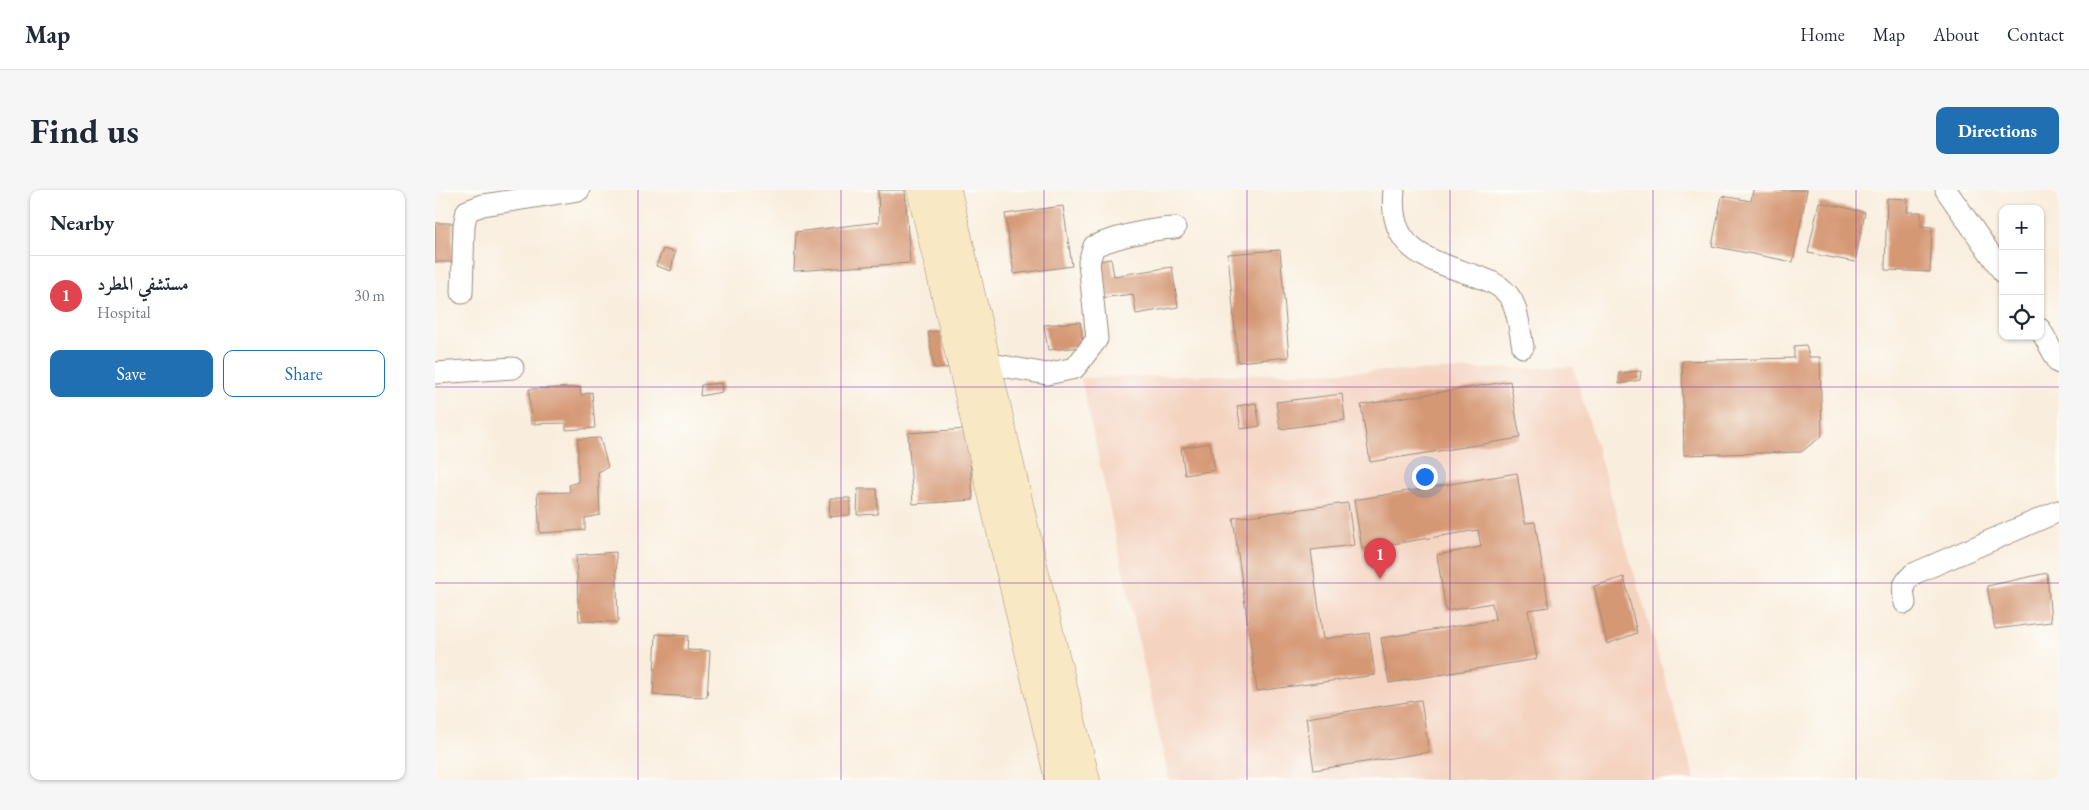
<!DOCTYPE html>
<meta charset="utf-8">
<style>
:root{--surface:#fff;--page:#f6f6f7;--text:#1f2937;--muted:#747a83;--line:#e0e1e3;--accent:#1f6fb2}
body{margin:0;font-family:"EB Garamond",Amiri,serif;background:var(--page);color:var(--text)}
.controls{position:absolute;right:15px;top:15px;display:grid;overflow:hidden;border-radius:10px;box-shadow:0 1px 4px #0004}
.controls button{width:45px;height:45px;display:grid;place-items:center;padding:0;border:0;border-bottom:1px solid var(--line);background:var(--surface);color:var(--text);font:25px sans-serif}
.you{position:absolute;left:989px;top:286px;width:18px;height:18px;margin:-12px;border:4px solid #fff;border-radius:50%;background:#1a73e8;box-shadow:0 0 0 8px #1a73e833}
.badge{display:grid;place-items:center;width:32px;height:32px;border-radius:50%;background:var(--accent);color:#fff;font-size:16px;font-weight:700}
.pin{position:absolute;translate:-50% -41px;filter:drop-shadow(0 1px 2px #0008)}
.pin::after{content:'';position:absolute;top:26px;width:18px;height:15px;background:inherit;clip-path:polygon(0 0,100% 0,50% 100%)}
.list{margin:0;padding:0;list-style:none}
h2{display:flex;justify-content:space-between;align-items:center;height:65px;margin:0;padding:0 20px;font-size:21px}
h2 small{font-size:16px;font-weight:400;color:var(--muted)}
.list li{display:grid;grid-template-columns:32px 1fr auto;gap:15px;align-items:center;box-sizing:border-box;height:80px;padding:0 20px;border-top:1px solid var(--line)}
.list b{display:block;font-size:19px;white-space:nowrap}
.list p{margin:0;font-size:16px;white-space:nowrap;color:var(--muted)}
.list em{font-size:16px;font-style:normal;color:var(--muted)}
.actions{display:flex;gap:10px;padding:15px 20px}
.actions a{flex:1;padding:11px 0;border:1px solid var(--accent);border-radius:10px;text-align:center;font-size:18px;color:var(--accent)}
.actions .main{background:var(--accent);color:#fff}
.icon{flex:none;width:28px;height:28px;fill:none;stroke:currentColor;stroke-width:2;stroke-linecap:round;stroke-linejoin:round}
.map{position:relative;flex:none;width:1624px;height:590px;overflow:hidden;border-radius:10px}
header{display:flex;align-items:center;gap:30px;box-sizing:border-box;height:70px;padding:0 25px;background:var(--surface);border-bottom:1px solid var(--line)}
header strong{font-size:24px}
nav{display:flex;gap:28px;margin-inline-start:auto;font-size:18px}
.intro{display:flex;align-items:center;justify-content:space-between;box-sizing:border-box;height:120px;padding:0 30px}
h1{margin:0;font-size:35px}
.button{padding:12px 22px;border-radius:10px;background:var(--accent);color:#fff;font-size:18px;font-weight:700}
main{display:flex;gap:30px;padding:0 30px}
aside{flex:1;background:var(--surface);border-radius:10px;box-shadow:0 1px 4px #0004}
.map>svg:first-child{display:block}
</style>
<header>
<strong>Map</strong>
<nav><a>Home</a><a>Map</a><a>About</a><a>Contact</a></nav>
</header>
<div class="intro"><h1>Find us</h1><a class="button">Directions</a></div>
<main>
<aside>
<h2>Nearby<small></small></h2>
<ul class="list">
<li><span class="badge" style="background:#e0444e">1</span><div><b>مستشفي المطرد</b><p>Hospital</p></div><em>30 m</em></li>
</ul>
<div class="actions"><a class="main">Save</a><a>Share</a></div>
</aside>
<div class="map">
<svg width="1624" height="590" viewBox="0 0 1624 590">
<rect width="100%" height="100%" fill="#fdfcf7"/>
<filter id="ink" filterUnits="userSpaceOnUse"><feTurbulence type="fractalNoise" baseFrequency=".02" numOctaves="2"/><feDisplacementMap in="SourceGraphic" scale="10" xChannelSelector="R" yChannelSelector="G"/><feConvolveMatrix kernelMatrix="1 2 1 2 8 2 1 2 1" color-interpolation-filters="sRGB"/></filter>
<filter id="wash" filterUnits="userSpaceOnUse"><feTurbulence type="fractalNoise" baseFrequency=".0096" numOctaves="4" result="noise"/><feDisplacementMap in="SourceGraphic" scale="20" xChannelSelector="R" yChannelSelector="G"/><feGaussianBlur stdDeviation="1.12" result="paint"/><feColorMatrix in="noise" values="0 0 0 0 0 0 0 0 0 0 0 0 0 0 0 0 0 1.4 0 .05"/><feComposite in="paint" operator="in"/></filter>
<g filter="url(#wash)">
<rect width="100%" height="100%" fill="#f9eede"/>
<path fill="#f4d3c0" d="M1138,177L1260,590H734L646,188Z"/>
<g id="blocks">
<path fill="#d59875" d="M443,0H470L475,73L359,81L361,42L444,32Z
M1318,0H1372L1358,72L1277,56L1287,6L1316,11Z
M1452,8L1473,9L1472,22H1486V36L1497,37L1495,82L1450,80Z
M1384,12L1430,22L1420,72L1373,63Z
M628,16L637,76L579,84L570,24Z
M0,33H18L17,72H0Z
M228,59L240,62L236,81L221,76Z
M845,60L854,167L803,172L793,64Z
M676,69L679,86L737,77L743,117L701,124L698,104L665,108L659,72Z
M645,132L649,157L613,160L609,135Z
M506,141L513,178H499L493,142Z
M1371,155L1374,167H1385L1387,246L1366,262L1249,265L1247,171L1359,168V156Z
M1206,181L1205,190L1184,194V183Z
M1075,191L1085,248L935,272L926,215Z
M286,193L287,202L265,206L266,195Z
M145,197L146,205L157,202L160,238L131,240V233L96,234L94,199Z
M907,204L910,230L845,239L841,212Z
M821,213L825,236L806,239L802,216Z
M533,239L538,310L478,314L473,243Z
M165,248L173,277L163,282L165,325L150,328V340L105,343L102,303L135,302L134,295L143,292V249Z
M775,253L780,280L750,285L746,258Z
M1082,283L1090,333L1100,332L1114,417L1093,420L1102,469L954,493L946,448L1060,430L1057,413L1011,421L1002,365L1046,357L1043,340L927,359L919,310Z
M423,299H442L443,324L422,325Z
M395,308H415V325L394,327Z
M913,313L919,355L876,360L888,449L934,443L940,485L822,501L798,328Z
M181,362L183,432L144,431L141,365Z
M1612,383L1616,432L1560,439L1552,396Z
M1189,387L1202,443L1172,454L1159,396Z
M221,444L253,446L252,460L275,461L272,507L218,505Z
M986,510L994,562L879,580L871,528Z"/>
</g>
</g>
<g filter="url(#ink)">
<use href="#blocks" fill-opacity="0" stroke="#9a8c7e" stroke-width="1"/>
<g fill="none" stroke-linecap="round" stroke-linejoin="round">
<g stroke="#9a8c7e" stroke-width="23">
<path id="street" d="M959,0C953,59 990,69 1038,85C1051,89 1068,95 1076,109C1083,120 1085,143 1088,157
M1511,0L1568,82
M27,103L29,35L32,21L48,15L144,0
M1605,139L1624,173
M551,173L612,184L640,178L662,149L654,72L659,56C686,46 711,39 740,38
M0,183L78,178
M1470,413C1467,397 1467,395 1478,384L1624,321"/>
</g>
<g stroke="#9a8c7e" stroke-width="29">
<path id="secondary" d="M486,0L624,590
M512,0L601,388L651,590"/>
</g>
<use href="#street" stroke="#fff" stroke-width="21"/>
<use href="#secondary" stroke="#f8e8c3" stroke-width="28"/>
</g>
</g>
<path fill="none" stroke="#7b2cbf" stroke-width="1" stroke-opacity="0.55" d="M203,0V590M406,0V590M609,0V590M812,0V590M1015,0V590M1218,0V590M1421,0V590M0,197H1624M0,393H1624"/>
</svg>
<div class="controls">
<button>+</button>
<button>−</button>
<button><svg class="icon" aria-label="locate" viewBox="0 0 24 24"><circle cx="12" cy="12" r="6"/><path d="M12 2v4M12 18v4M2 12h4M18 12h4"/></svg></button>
</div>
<div class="you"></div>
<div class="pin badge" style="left:945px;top:389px;background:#e0444e">1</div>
</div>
</main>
